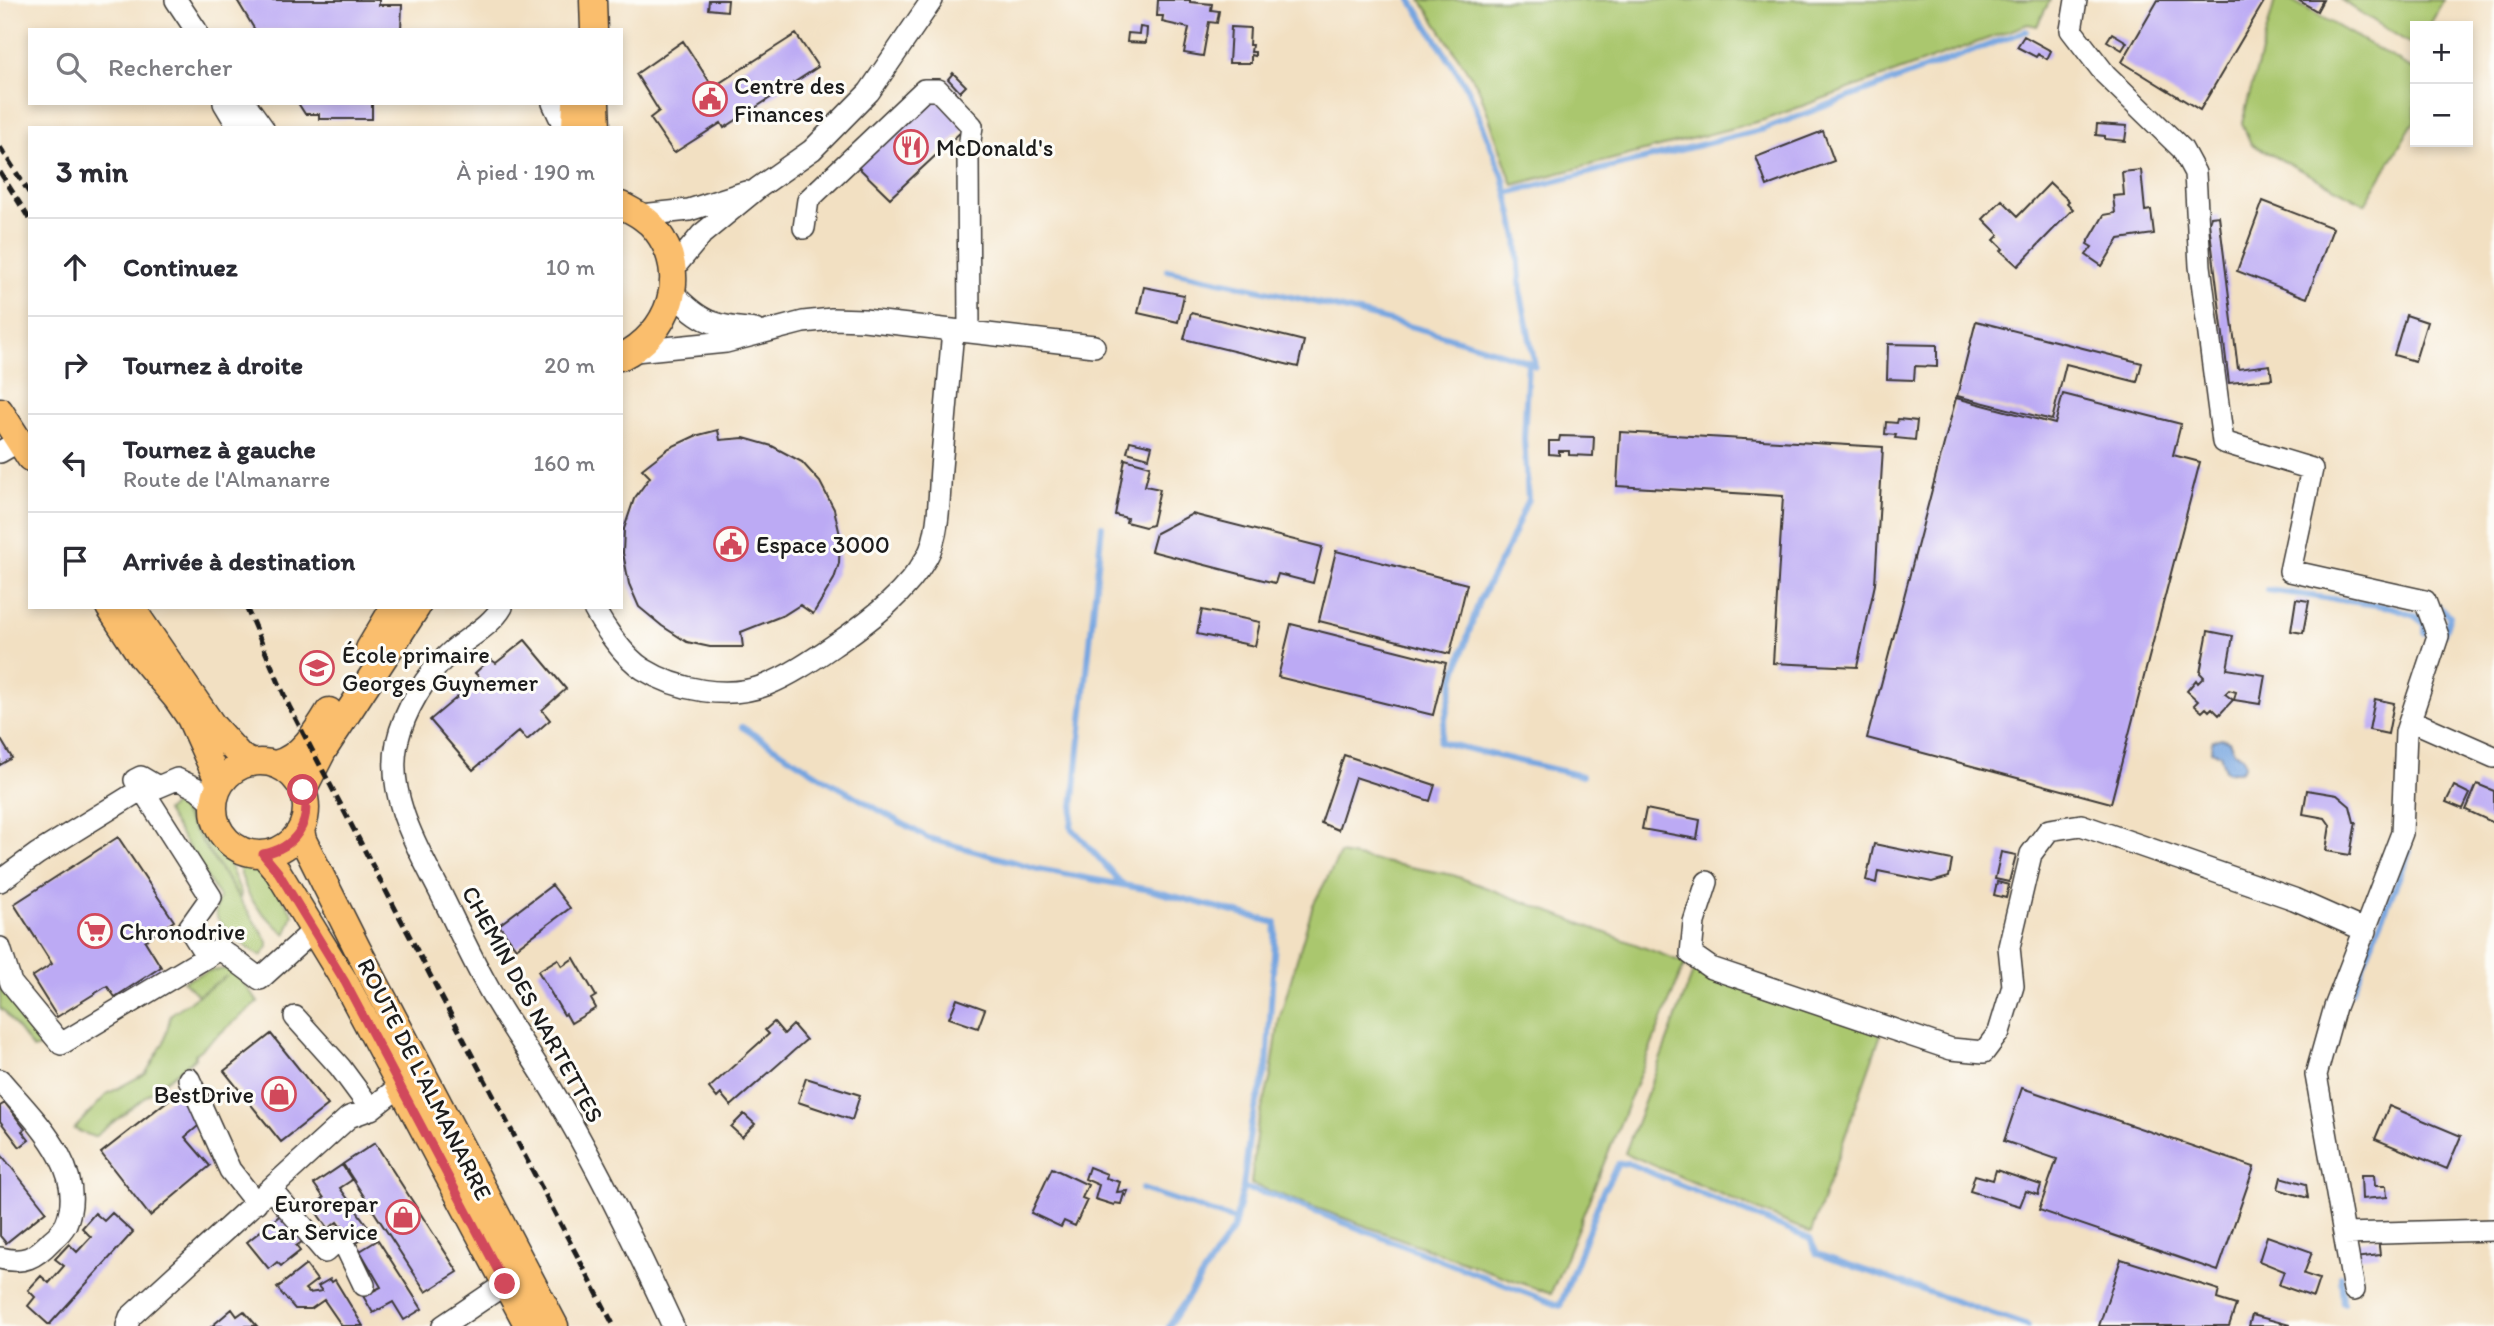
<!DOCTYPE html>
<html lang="fr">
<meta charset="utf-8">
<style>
:root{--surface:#fff;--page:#f2f2f3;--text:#2b2b33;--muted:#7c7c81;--line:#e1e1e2}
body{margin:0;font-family:Itim,sans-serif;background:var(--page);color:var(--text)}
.controls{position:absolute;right:21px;top:21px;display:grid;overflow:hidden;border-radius:0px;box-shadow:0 4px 10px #0003}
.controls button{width:63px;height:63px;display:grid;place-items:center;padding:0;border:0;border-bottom:2px solid var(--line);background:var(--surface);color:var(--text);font:35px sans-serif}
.stop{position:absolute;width:21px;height:21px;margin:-16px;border:5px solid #d1495b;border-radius:50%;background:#fff}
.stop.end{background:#d1495b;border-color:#fff;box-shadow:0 2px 7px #0008}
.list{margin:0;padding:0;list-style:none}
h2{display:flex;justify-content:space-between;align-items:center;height:91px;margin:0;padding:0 28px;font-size:30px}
h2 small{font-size:23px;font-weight:400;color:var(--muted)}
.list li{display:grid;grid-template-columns:46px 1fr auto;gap:21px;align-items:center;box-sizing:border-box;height:98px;padding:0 28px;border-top:2px solid var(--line)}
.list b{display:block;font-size:26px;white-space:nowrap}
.list p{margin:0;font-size:23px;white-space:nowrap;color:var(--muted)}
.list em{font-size:23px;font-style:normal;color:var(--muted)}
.icon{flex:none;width:38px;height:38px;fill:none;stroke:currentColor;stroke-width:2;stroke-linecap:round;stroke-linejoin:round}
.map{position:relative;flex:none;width:2494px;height:1326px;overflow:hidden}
.search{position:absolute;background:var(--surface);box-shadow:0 4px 10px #0003;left:28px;top:28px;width:595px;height:77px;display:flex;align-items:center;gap:18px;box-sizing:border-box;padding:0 24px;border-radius:0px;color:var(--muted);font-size:26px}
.panel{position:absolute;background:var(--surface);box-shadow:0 4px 10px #0003;left:28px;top:126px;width:595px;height:483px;border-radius:0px}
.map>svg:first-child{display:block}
</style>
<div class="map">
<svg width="2494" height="1326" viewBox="0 0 2494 1326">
<rect width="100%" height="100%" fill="#fdfcf7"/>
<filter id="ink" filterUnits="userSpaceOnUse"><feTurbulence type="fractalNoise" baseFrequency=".0143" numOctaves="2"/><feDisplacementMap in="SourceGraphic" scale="14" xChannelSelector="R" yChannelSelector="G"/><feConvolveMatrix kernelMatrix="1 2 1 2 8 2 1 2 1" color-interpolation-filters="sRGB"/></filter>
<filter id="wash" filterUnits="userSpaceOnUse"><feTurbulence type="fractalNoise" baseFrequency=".00686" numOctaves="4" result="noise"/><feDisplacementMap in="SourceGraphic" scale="28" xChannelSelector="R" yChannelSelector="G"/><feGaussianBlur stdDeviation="1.57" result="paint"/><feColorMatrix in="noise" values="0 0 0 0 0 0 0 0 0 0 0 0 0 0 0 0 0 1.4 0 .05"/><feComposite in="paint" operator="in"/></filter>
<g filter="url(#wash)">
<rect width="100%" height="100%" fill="#f2e0c2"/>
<path fill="#aac76e" stroke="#637245" stroke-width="2" d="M1421,0H2050L2037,26L2028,24L1764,120L1513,185L1479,89Z
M2275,0H2291L2415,70V120L2365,204L2251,144L2242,123Z
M2341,0H2444L2429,26H2415V47Z
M176,792L186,794L198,809L205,834L214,846L226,857L241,893L240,899L172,794Z
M176,803L268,942V947L261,956C251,952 217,924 216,914C215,909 218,902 219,897L166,811Z
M1340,854L1453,875L1685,963L1551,1294L1251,1184L1257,1127L1271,1076L1279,1020L1313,905Z
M236,855L259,864L293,914L286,934C252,905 246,899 236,855Z
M1695,967L1881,1034L1811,1233L1625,1153Z
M232,968L258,1002L195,1054V1058L94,1137L74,1129L107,1094L146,1073L164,1042L171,1014L227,976L198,995L183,981L209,971Z
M0,987L47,1044L33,1049L5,1012L0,1008Z"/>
<path fill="#76a5e0" stroke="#49607e" stroke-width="2" d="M2221,738L2229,741L2234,752L2243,756L2245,765L2240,772H2228L2225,770L2220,754L2211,751L2212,741Z"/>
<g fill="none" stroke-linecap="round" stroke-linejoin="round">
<path stroke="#76a5e0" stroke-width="6" d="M1411,0L1469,91L1503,176L1517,237L1521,294L1535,366L1528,362L1524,439L1528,499L1507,549L1479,601L1454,679L1440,742L1582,776
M1507,193L1764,129L2026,31
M1167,270C1288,295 1410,322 1528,362
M1102,526L1071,827L1122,884
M2267,590L2391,607L2412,614L2425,624V633
M2434,604L2450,616L2444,633
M742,727L828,781L928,838L1038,869L1150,890L1276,923L1267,1068L1251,1123L1243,1188L1272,1195L1560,1306L1603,1191L1618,1164L1628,1163L1810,1239L1817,1254L2028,1326
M2352,992L2410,851
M1142,1189L1235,1220
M2341,1275L2343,1303
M1169,1326L1234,1227L1243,1188"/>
</g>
<g id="blocks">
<path fill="#bcaaf4" d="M237,0H379V5H402L401,30H255Z
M709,0H728L727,11L708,9Z
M1158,0H1190V2L1212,4L1211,10L1219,11L1217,23L1209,22L1203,56L1184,53L1189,28L1162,22L1163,16H1157Z
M2158,0H2265L2200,110L2122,62Z
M2298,0H2323L2317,11Z
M1140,27L1147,28L1146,43L1127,42L1128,33L1139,34Z
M1231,27L1250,28L1249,45H1252L1251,52H1255V56L1251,55V63H1229Z
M2112,33L2127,42L2122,50L2107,41Z
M796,34L818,67L724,128L721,123L674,153L650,118L659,111L636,74L683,41L713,87Z
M2024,36L2051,51L2047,59L2038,54L2036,57L2017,47Z
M953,73L966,86L960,92L948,79Z
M934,95L964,129L890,198L857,166Z
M298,103H372V119H319V114H305Z
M2097,124L2127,126L2125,141L2105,139V136L2096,135Z
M1823,131L1834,161L1767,186L1756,157Z
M2141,170L2145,211L2151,210L2154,234L2119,239L2102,266L2086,255L2092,247L2087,244L2104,215L2115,213L2113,196L2124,195L2122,172Z
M2050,183L2069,201L2067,203L2073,209L2018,266L2001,251L2003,249L1994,240L1999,235L1983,219L2002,200L2018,216Z
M2263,201L2333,228L2307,298L2237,271Z
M2219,216L2238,369L2270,365L2272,379L2229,383L2209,223L2211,217Z
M1144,287L1184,295L1178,322L1138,313Z
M1191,313L1304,341L1298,367L1184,339Z
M2406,315L2427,322L2415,361L2394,355Z
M1976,321L2142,363L2137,382L2066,364L2052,420L1957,396Z
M1888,344L1937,345V367L1915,366L1914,380L1887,379Z
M2063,394L2181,424L2173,455L2200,462L2111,803L1867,738L1956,398L2055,424Z
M1898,419L1917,421L1915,440L1895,438L1896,435L1885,434L1886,422L1897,423Z
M718,430L720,440L744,438L772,446L802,462L820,482L834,509L840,535L839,563L834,579L813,614L800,605L784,615L741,632L743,647H710L687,642L662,626L639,607L629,584L623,553L624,529L634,499L650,477L642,469L669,448L695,436Z
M1620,432L1883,447L1875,584L1857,667L1773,663L1783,496L1617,486Z
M1560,436L1594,437L1593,456L1569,455V451H1559V455L1549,454V441H1559Z
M1130,441L1152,446L1149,458L1127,452Z
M1125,459L1150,466L1145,486L1160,489L1152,525L1145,527L1126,522L1127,518L1115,515Z
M1192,514L1322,547L1313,583L1278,574L1275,583L1151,551L1156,533Z
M1336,551L1467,584L1450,654L1319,621Z
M2296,599L2309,601L2303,633L2291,631Z
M1202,610L1260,622L1255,646L1197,634Z
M1291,624L1446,663L1433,715L1278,677Z
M2208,631L2233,636L2227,669L2265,675L2260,704L2234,700L2236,692L2229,690L2225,694L2233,700L2219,715L2212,708L2209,711L2206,708L2202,712L2194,705L2198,701L2187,691L2196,680L2198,683L2204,677L2200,673Z
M525,640L566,689L542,710L550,720L527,740L519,731L473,770L430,720L480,678L475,673L490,659L496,663Z
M2375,699L2394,703L2388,734L2369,730Z
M0,738L12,758L0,765Z
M1344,755L1435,785L1430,801L1355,777L1338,830L1321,823Z
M2477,784L2494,791V823L2466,810Z
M2454,786L2470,794L2463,809L2446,802Z
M2307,790L2337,795L2350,806L2354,822H2356L2350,855L2326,851L2330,825L2325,818L2303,814Z
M1646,809L1700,820L1697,839L1642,829Z
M118,837L174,921L145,941L161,967L115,997L107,986L57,1017L32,977L52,964L14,904Z
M1874,844L1952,860L1949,877L1932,882L1878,871L1876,883L1866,880Z
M2001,852L2016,855L2009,882L1995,879Z
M1997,882L2009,885L2006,898L1994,895Z
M552,885L570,908L516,948L499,925Z
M574,958L596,996L591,999L596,1008L571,1023L566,1014L564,1015L538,971L558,959L562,966Z
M957,999L985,1009L978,1028L949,1018Z
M774,1022L784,1034L793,1025L806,1040L731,1106L721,1094L717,1098L709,1088L769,1034L765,1030Z
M271,1034L328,1105L281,1142L224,1071Z
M806,1078L860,1095L852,1120L798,1102Z
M2022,1088L2254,1167L2218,1271L2039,1210L2057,1159L2004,1141Z
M180,1091L204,1121L185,1137L210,1166L150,1216L101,1153Z
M5,1103L25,1129L22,1131L29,1140L20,1147L0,1121V1106Z
M2389,1106L2461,1136L2447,1169L2375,1139Z
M744,1114L755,1124L742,1137L731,1127Z
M375,1143L458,1272L426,1292L343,1164Z
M0,1153L46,1211L6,1243L0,1236Z
M342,1165L352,1180L340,1188L372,1232L354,1245L337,1222L328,1229L312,1206L324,1198L314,1184Z
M1089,1167L1107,1174L1106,1178L1120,1182L1117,1192L1128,1191L1126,1196L1124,1194L1121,1204L1115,1203L1114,1205L1095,1199L1099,1185L1085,1179Z
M1052,1168L1088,1185L1082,1198L1087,1200L1075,1226L1064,1221L1061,1227L1031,1213Z
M1996,1170L2041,1185L2038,1195L2026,1191L2020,1206L1970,1191L1975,1175L1993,1180Z
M2361,1175H2374L2375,1186H2386L2387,1197L2362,1199Z
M2281,1177L2306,1184L2308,1198L2278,1189Z
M95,1213L104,1221L112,1213L133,1232L49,1325L28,1306L35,1297L28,1290L41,1276L49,1283L64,1266L55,1259L69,1244L77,1252L91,1237L82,1228Z
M283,1213L305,1240L296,1246L300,1251L281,1266L277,1262L269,1269L247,1242Z
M2267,1236L2312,1252L2304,1274L2319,1279L2313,1297L2279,1285L2284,1271L2259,1261Z
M2378,1238L2380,1255L2354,1258L2352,1243Z
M378,1240L422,1309L404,1320L393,1302L373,1313L363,1296L381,1287L360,1251Z
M2121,1259L2219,1290L2217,1299L2236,1305L2229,1326H2099Z
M306,1265L317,1280L305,1289L309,1293L322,1291L318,1286L330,1279L332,1282L335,1280L363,1326H342L324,1300L311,1309H295L277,1288Z
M232,1309L237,1316L244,1311L257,1326H212Z
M2252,1315L2290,1325V1326H2249Z"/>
</g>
</g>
<g filter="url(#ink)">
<use href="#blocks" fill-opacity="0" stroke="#3c3935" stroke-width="2"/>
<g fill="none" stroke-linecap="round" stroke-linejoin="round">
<g stroke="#3c3935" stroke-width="24">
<path id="minor" d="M176,0L196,30
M2076,0L2071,30L2105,74L2182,149L2195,173L2200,266L2223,442L2312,469L2290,571L2425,601L2438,636L2406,732L2402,833L2335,1007L2316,1075L2354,1290
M224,103L239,128
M245,103L263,128
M553,103L562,122V128
M641,215L689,210L746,192
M804,228L808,200L924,90H938L972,126L968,156L969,332
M673,269L702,234L758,188L812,150L869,92L932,0
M673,293C702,324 714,325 755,330
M635,351L726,342L803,322L832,319L864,320L1094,346
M0,452L19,441
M502,607C491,626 467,638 451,652C426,674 404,711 397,743C386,795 417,847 440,892C455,922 469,953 485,982C506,1021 533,1057 555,1095C599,1169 637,1248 673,1326
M593,607C603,626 624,657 643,669C677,690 727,700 766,685C792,675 817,657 839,642C873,618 906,593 927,557C940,534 939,494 941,468C945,422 949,376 953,330
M2410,720L2494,757
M135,780L141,777L158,787L177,779L198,789L214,803
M0,881L37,854L142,789L211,897L189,928L207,957
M1707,882L1694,922L1691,954L1711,968L1951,1049L1984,1052L1999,1032L2013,986L2009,947L2031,854L2049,830L2081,825L2294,899L2366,931
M0,948L11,983L61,1044L220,949L260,979L313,931
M295,1017L340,1067L371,1109
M189,1079L230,1170L256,1203
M0,1080C32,1118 89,1169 66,1224C63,1230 57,1236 52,1240C35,1258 24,1264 0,1258
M271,1189L325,1252L341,1237L364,1285
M2344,1234L2494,1230
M127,1326L130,1317L349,1117L371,1109L400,1086
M443,1326L505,1284"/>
</g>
<g stroke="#3c3935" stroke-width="29">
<path id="major" d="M593,0L594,30
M596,103L597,128
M575,128L576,103
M621,205C634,212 647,218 656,230C691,275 669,334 621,357
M0,411L30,458
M109,607L141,656L177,699L190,718L220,785
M131,607L213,726L241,757L252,763
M369,649L394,607
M214 808a46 46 0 1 1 92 0a46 46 0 1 1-92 0Z
M275,764C300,759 317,731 329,711
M303,790L323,751L417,607
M301,830L303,840L357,948L555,1326
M263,854L278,872L345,982L528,1326"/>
</g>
<use href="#minor" stroke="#fff" stroke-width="21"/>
<use href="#major" stroke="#fabe6d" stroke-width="26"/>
<path stroke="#1c1c1c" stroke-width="5" stroke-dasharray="10 5" stroke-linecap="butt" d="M0,147L30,194
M0,172L30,220
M246,607L289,706L614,1326"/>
</g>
</g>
<g fill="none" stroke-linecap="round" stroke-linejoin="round" filter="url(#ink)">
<path stroke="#d1495b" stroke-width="9" d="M303,790C313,823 295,848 263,854L278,872L345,982L505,1284"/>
</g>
<defs>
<g id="civic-ring" transform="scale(1.75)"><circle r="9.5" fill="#fdfcf7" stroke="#d1495b" stroke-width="1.5"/><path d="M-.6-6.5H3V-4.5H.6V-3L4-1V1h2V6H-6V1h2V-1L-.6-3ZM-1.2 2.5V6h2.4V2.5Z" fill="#d1495b"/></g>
<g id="restaurant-ring" transform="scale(1.75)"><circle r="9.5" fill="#fdfcf7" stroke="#d1495b" stroke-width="1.5"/><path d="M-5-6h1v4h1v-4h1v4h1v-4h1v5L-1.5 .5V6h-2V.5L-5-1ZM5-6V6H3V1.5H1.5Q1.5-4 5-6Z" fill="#d1495b"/></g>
<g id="school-ring" transform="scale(1.75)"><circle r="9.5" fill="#fdfcf7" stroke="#d1495b" stroke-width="1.5"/><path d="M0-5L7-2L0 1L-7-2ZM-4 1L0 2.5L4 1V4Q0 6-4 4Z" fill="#d1495b"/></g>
<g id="supermarket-ring" transform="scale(1.75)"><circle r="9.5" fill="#fdfcf7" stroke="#d1495b" stroke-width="1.5"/><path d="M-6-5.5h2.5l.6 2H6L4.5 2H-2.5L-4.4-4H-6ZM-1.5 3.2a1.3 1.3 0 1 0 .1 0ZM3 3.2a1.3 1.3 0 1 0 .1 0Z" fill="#d1495b"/></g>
<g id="shop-ring" transform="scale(1.75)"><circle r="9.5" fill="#fdfcf7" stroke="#d1495b" stroke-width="1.5"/><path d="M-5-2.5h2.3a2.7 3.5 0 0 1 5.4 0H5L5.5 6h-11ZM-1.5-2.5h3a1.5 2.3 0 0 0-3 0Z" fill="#d1495b"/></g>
</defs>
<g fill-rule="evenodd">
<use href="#civic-ring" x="710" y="99"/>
<use href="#restaurant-ring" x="911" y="147"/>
<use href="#civic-ring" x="731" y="544"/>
<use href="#school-ring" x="317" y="668"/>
<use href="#supermarket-ring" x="95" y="931"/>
<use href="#shop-ring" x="279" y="1094"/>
<use href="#shop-ring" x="403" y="1217"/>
</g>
<g text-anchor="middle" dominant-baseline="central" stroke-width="6" stroke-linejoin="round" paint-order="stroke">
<g font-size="24" fill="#1c1c1c" stroke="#fdfcf7" text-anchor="start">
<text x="734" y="85">Centre des<tspan x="734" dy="28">Finances</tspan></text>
<text x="936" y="147">McDonald's</text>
<text x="756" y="544">Espace 3000</text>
<text x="342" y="654">École primaire<tspan x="342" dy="28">Georges Guynemer</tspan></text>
<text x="119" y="931">Chronodrive</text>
<text x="254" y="1094" text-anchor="end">BestDrive</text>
<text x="378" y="1203" text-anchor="end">Eurorepar<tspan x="378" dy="28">Car Service</tspan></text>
</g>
<g font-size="24" fill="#1c1c1c" stroke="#fdfcf7">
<text transform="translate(533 1004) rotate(61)">CHEMIN DES NARTETTES</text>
<text transform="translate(425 1079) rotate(63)">ROUTE DE L'ALMANARRE</text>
</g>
</g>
</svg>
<div class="controls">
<button>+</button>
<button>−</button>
</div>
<div class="stop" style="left:303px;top:790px"></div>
<div class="stop end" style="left:505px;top:1284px"></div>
<div class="search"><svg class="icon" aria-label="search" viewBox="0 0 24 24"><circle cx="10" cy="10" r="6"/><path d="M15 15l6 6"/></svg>Rechercher</div>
<section class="panel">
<h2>3 min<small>À pied · 190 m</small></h2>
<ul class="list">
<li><svg class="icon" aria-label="ahead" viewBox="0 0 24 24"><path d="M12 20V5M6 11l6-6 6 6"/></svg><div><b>Continuez</b></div><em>10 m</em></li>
<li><svg class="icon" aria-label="right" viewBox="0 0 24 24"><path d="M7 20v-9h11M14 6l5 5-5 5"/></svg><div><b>Tournez à droite</b></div><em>20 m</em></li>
<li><svg class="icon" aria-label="left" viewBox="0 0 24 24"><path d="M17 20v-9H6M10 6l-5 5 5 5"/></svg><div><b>Tournez à gauche</b><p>Route de l'Almanarre</p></div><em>160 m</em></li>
<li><svg class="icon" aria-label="arrive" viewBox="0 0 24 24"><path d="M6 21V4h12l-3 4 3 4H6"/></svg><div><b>Arrivée à destination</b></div></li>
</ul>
</section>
</div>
